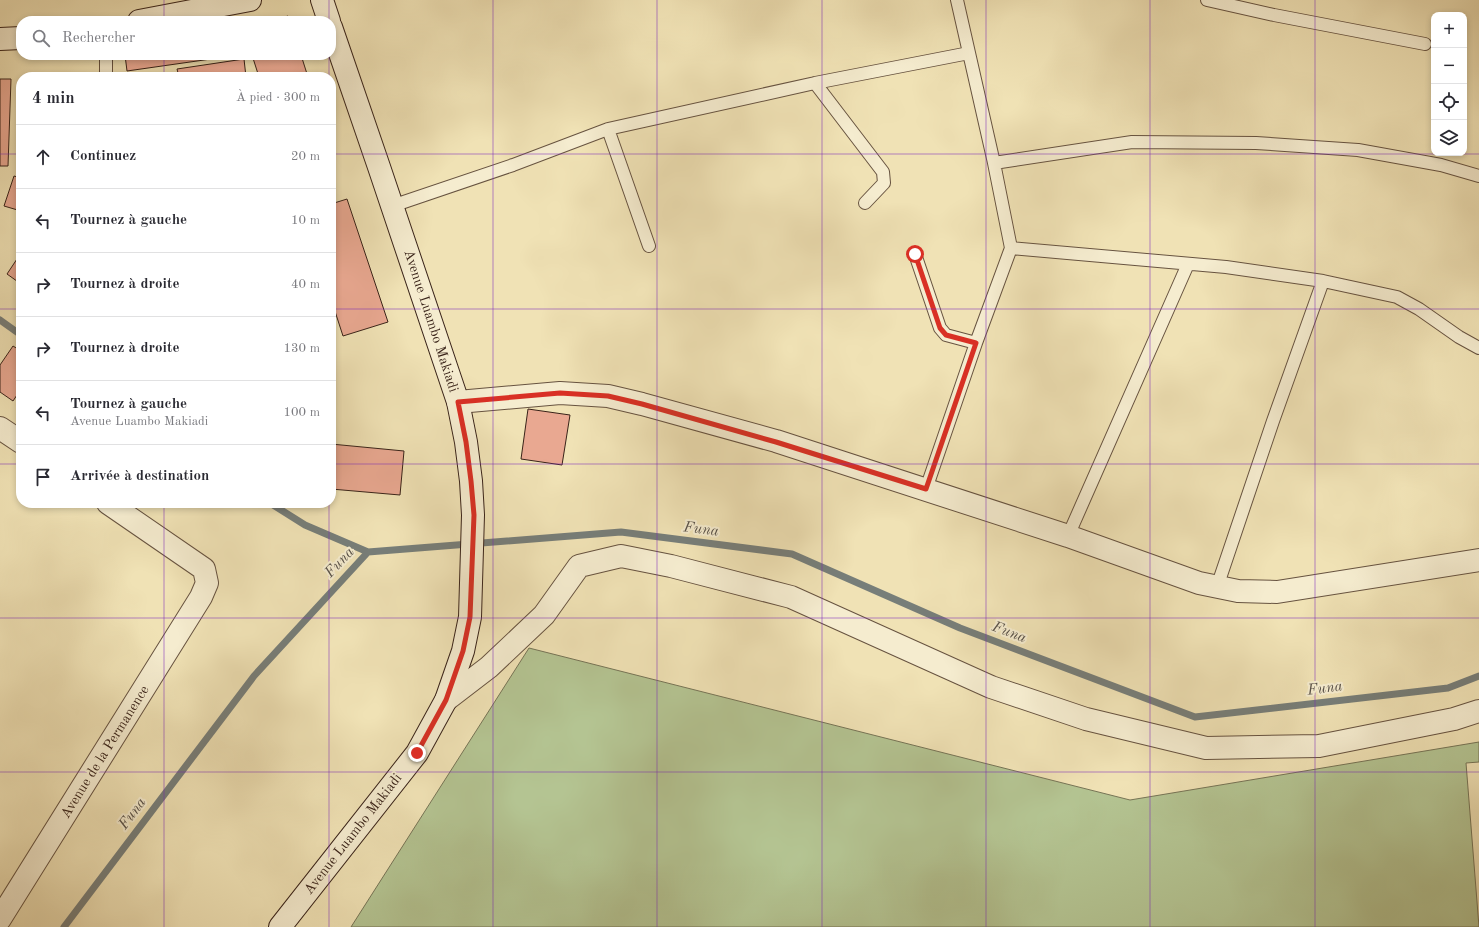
<!DOCTYPE html>
<html lang="fr">
<meta charset="utf-8">
<style>
:root{--surface:#fff;--page:#f2f2f3;--text:#2b2b33;--muted:#7c7c81;--line:#e1e1e2}
body{margin:0;font-family:"Old Standard TT",serif;background:var(--page);color:var(--text)}
.controls{position:absolute;right:12px;top:12px;display:grid;overflow:hidden;border-radius:8px;box-shadow:0 2px 6px #0003}
.controls button{width:36px;height:36px;display:grid;place-items:center;padding:0;border:0;border-bottom:1px solid var(--line);background:var(--surface);color:var(--text);font:20px sans-serif}
.stop{position:absolute;width:12px;height:12px;margin:-9px;border:3px solid #d93025;border-radius:50%;background:#fff}
.stop.end{background:#d93025;border-color:#fff;box-shadow:0 1px 4px #0008}
.list{margin:0;padding:0;list-style:none}
h2{display:flex;justify-content:space-between;align-items:center;height:52px;margin:0;padding:0 16px;font-size:17px}
h2 small{font-size:13px;font-weight:400;color:var(--muted)}
.list li{display:grid;grid-template-columns:26px 1fr auto;gap:12px;align-items:center;box-sizing:border-box;height:64px;padding:0 16px;border-top:1px solid var(--line)}
.list b{display:block;font-size:15px;white-space:nowrap}
.list p{margin:0;font-size:13px;white-space:nowrap;color:var(--muted)}
.list em{font-size:13px;font-style:normal;color:var(--muted)}
.icon{flex:none;width:22px;height:22px;fill:none;stroke:currentColor;stroke-width:2;stroke-linecap:round;stroke-linejoin:round}
.map{position:relative;flex:none;width:1479px;height:927px;overflow:hidden}
.search{position:absolute;background:var(--surface);box-shadow:0 2px 6px #0003;left:16px;top:16px;width:320px;height:44px;display:flex;align-items:center;gap:10px;box-sizing:border-box;padding:0 14px;border-radius:16px;color:var(--muted);font-size:15px}
.panel{position:absolute;background:var(--surface);box-shadow:0 2px 6px #0003;left:16px;top:72px;width:320px;height:436px;border-radius:16px}
.map>svg:first-child{display:block}
</style>
<div class="map">
<svg width="1479" height="927" viewBox="0 0 1479 927">
<rect width="100%" height="100%" fill="#f0e2b5"/>
<filter id="stains"><feTurbulence type="fractalNoise" baseFrequency=".005" numOctaves="4"/><feColorMatrix values="0 0 0 0 .2 0 0 0 0 .09 0 0 0 0 .02 0 0 0 .5 -.17"/></filter>
<radialGradient id="worn" r=".72"><stop offset=".6" stop-color="#630" stop-opacity="0"/><stop offset="1" stop-color="#630" stop-opacity=".3"/></radialGradient>
<path fill="#b4c492" stroke="#767456" d="M529,648L1130,800L1479,742V762L1466,763L1479,927H351Z"/>
<g fill="none" stroke-linecap="round" stroke-linejoin="round">
<path stroke="#777e79" stroke-width="7" d="M0,320L21,335
M270,503L305,525L368,552
M64,927L254,676L368,552L621,532L792,554L960,628L1195,717L1448,688L1479,676"/>
</g>
<path fill="#e9a891" stroke="#392319" d="M288,16L289,21H271Z
M125,55H211V59L127,71Z
M252,55H301L308,77H259Z
M244,59L246,77H179L177,69Z
M0,79H11L8,166H0Z
M21,104V136H18Z
M14,176L21,178V211L4,206Z
M347,199L388,322L343,336L331,299V204Z
M21,253V284L7,274Z
M13,346L21,351V389L13,401L0,392V365Z
M528,409L570,415L562,465L521,459Z
M331,444L404,451L400,495L331,489Z"/>
<g fill="none" stroke-linecap="round" stroke-linejoin="round">
<g stroke="#675340" stroke-width="14">
<path id="service" d="M1207,0L1274,15L1425,44
M106,55V77
M815,83L883,172L884,183L865,203
M608,129L649,246
M994,163L1132,142L1256,143L1358,150L1441,165L1479,176
M392,206L513,165L608,129L815,83L969,53
M1011,248L1226,267L1323,281L1397,297L1419,309L1459,337L1479,348
M915,254L940,328L946,335L976,343
M926,489L976,343L1011,248L994,163L957,0
M1068,536L1188,264
M1217,587L1273,421L1323,281"/>
</g>
<g stroke="#675340" stroke-width="24">
<path id="minor" d="M458,402L560,393L608,396L642,404L776,441L1068,536L1199,583L1238,591L1277,592L1479,560
M0,428L21,442
M446,700L489,667L544,615L579,566L621,556L671,566L791,597L991,687L1086,719L1206,748L1319,746L1454,719L1479,711
M0,919L201,597L207,583L204,569L108,503"/>
</g>
<g stroke="#392319" stroke-width="24">
<path id="secondary" d="M322,0L329,21
M139,21L250,0
M0,39L21,38
M280,927L417,753L446,700L463,651L470,617L473,515L471,481L466,442L458,402L379,167L331,27"/>
</g>
<use href="#service" stroke="#f5eccf" stroke-width="12"/>
<use href="#minor" stroke="#f5eccf" stroke-width="22"/>
<use href="#secondary" stroke="#f5eccf" stroke-width="22"/>
</g>
<g fill="none" stroke-linecap="round" stroke-linejoin="round">
<path stroke="#d93025" stroke-width="5" d="M417,753L446,700L463,651L470,617L474,515L471,481L466,442L458,402L560,393L608,396L642,404L776,442L926,489L976,343L946,335L940,328L915,254"/>
</g>
<path fill="none" stroke="#7b2cbf" stroke-width="1" stroke-opacity="0.55" d="M164,0V21M329,0V21M493,0V927M657,0V927M822,0V927M986,0V927M1150,0V927M1315,0V927M164,55V77M329,55V77M0,154H21M331,154H1479M0,309H21M331,309H1479M0,464H21M331,464H1479M164,503V927M329,503V927M0,618H1479M0,772H1479"/>
<g text-anchor="middle" dominant-baseline="central" stroke-width="4" stroke-linejoin="round" paint-order="stroke">
<g font-size="14" fill="#392319" stroke="#f5eccf">
<text transform="translate(431 321) rotate(72)">Avenue Luambo Makiadi</text>
<text transform="translate(105 752) rotate(-58)">Avenue de la Permanence</text>
<text transform="translate(353 834) rotate(-52)">Avenue Luambo Makiadi</text>
</g>
<g font-size="15" font-style="italic" fill="#585149" stroke="#f5eccf">
<text transform="translate(701 530) rotate(7)">Funa</text>
<text transform="translate(340 563) rotate(-47)">Funa</text>
<text transform="translate(1009 633) rotate(21)">Funa</text>
<text transform="translate(1325 689) rotate(-7)">Funa</text>
<text transform="translate(133 814) rotate(-53)">Funa</text>
</g>
</g>
<rect width="100%" height="100%" filter="url(#stains)"/>
<rect width="100%" height="100%" fill="url(#worn)"/>
</svg>
<div class="controls">
<button>+</button>
<button>−</button>
<button><svg class="icon" aria-label="locate" viewBox="0 0 24 24"><circle cx="12" cy="12" r="6"/><path d="M12 2v4M12 18v4M2 12h4M18 12h4"/></svg></button>
<button><svg class="icon" aria-label="layers" viewBox="0 0 24 24"><path d="M12 4l9 5-9 5-9-5zM3 14l9 5 9-5"/></svg></button>
</div>
<div class="stop" style="left:915px;top:254px"></div>
<div class="stop end" style="left:417px;top:753px"></div>
<div class="search"><svg class="icon" aria-label="search" viewBox="0 0 24 24"><circle cx="10" cy="10" r="6"/><path d="M15 15l6 6"/></svg>Rechercher</div>
<section class="panel">
<h2>4 min<small>À pied · 300 m</small></h2>
<ul class="list">
<li><svg class="icon" aria-label="ahead" viewBox="0 0 24 24"><path d="M12 20V5M6 11l6-6 6 6"/></svg><div><b>Continuez</b></div><em>20 m</em></li>
<li><svg class="icon" aria-label="left" viewBox="0 0 24 24"><path d="M17 20v-9H6M10 6l-5 5 5 5"/></svg><div><b>Tournez à gauche</b></div><em>10 m</em></li>
<li><svg class="icon" aria-label="right" viewBox="0 0 24 24"><path d="M7 20v-9h11M14 6l5 5-5 5"/></svg><div><b>Tournez à droite</b></div><em>40 m</em></li>
<li><svg class="icon" aria-label="right" viewBox="0 0 24 24"><path d="M7 20v-9h11M14 6l5 5-5 5"/></svg><div><b>Tournez à droite</b></div><em>130 m</em></li>
<li><svg class="icon" aria-label="left" viewBox="0 0 24 24"><path d="M17 20v-9H6M10 6l-5 5 5 5"/></svg><div><b>Tournez à gauche</b><p>Avenue Luambo Makiadi</p></div><em>100 m</em></li>
<li><svg class="icon" aria-label="arrive" viewBox="0 0 24 24"><path d="M6 21V4h12l-3 4 3 4H6"/></svg><div><b>Arrivée à destination</b></div></li>
</ul>
</section>
</div>
